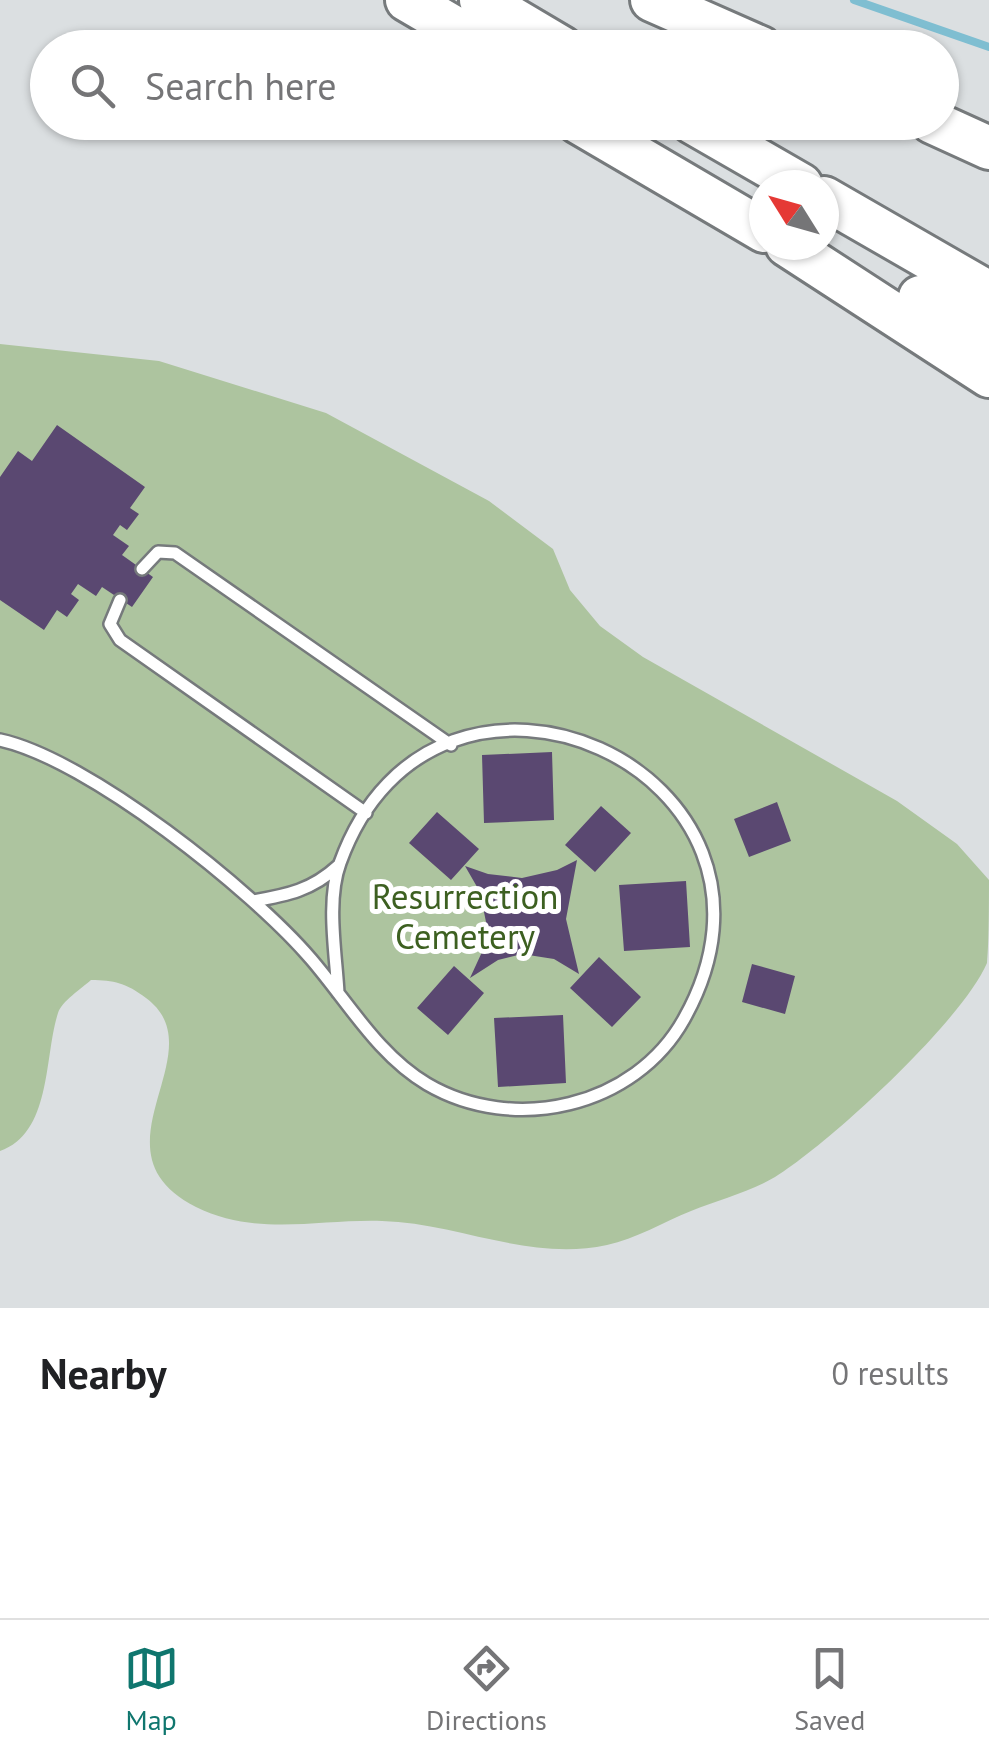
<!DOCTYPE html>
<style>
:root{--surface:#fff;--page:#f6f6f6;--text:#202124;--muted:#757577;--line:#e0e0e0;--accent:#0f766e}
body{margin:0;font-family:"PT Sans",sans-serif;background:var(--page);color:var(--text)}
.compass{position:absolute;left:749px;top:170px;width:90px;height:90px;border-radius:50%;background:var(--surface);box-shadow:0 2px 8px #0004;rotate:307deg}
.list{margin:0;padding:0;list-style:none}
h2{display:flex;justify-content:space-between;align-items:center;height:130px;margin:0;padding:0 40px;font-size:42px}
h2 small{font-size:32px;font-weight:400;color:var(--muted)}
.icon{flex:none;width:55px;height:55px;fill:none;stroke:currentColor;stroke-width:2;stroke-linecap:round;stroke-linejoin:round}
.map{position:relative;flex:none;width:989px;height:1308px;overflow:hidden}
.search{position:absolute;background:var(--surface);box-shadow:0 2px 8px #0004;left:30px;right:30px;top:30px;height:110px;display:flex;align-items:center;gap:25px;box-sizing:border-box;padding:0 35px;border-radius:55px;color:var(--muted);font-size:38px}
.sheet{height:310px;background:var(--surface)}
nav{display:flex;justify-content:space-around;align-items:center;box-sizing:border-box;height:140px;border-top:2px solid var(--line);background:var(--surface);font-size:28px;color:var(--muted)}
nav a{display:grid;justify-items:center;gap:5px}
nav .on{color:var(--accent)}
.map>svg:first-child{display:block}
</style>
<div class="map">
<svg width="989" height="1308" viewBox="0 0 989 1308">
<rect width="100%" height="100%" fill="#dbdfe1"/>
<path fill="#adc49f" d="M0,344L159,361L326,413L489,501L553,549L570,590L600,626L643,657L897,801L957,844L989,880C989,903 989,942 987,963C962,1021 830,1143 775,1177C750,1192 718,1200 691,1211C664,1222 635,1239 607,1245C530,1262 458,1223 382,1221C318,1219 257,1237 196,1207C85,1151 219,1052 146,998C126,983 114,980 91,980C81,989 62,1001 58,1013C44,1056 52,1133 0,1151Z"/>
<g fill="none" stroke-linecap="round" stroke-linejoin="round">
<path stroke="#7fbed1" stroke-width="8" d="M854,0L989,47"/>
</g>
<path fill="#5a4871" d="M57,425L145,487L130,508L139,514L127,530L120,525L113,535L129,546L122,555L153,577L132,607L102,587L96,596L78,584L71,594L79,600L67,617L57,610L44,630L0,600V477L18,451L32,461Z
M552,752L554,820L484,823L482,755Z
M777,802L791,841L749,857L734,819Z
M601,806L631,833L595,872L565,845Z
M437,812L479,849L451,880L409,843Z
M577,860L566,919L579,974L554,959L522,954L498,960L470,978L482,952L486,922L480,892L465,866L488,874L522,878L557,870Z
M686,881L690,947L624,951L619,885Z
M599,957L641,997L612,1027L570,988Z
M752,964L795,976L785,1014L742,1002Z
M454,966L484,993L448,1035L417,1008Z
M563,1015L566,1083L498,1087L494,1018Z"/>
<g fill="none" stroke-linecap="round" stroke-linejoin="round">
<g stroke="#767a7c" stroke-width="16">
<path id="lane" d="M142,569L158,552L175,553L451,745
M120,600L110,624L120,640L366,813
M0,740C88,759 252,890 311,959C348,1002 378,1055 427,1084C514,1135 635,1107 684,1019C823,771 435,598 340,863C326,901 336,954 338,993
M253,901C288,895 312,890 338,866"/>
</g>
<g stroke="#767a7c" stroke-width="48">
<path id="highway" d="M407,0L489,48
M481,0L562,48
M652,0L761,48
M578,122L764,231
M692,122L801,185
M932,122L989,148
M824,198L989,293
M787,245L989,376
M920,297L989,338"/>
</g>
<use href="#lane" stroke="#fff" stroke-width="11"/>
<use href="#highway" stroke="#fff" stroke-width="42"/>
</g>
<g text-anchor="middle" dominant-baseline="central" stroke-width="10" stroke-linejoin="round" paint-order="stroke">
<g font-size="35" fill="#3d6021" stroke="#fff">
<text x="465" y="896">Resurrection<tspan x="465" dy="40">Cemetery</tspan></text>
</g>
</g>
</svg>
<svg class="compass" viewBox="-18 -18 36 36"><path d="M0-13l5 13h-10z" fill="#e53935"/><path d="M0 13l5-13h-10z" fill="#757577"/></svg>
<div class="search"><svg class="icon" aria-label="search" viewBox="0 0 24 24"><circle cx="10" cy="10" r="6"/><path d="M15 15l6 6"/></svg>Search here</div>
</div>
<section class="sheet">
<h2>Nearby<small>0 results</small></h2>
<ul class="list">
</ul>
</section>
<nav>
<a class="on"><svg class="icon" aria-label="map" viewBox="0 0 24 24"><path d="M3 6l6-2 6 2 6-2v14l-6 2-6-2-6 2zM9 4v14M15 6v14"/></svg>Map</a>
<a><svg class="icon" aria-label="directions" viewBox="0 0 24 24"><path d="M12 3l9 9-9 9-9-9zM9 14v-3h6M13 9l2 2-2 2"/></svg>Directions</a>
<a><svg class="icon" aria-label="saved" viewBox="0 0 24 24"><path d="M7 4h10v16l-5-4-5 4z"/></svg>Saved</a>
</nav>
